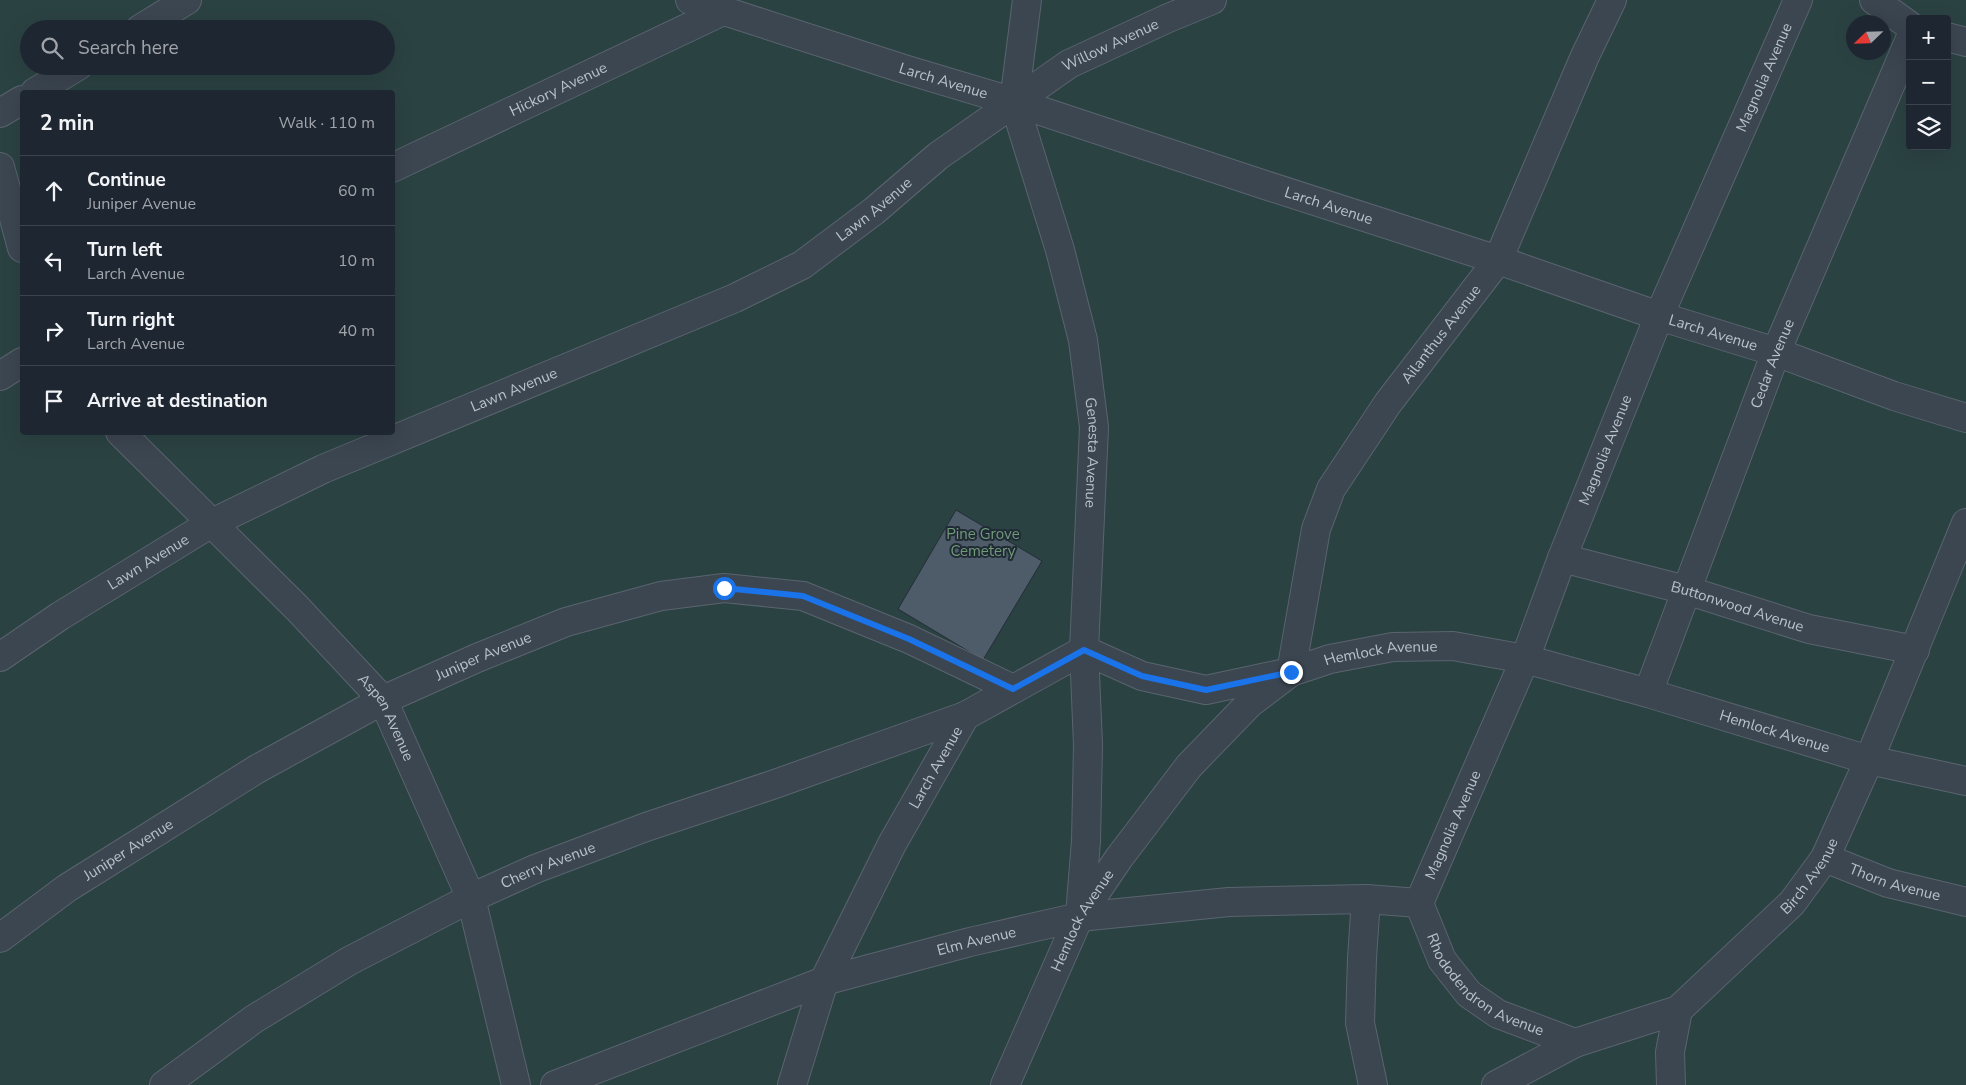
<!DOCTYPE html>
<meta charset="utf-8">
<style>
:root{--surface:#1e2731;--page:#262f39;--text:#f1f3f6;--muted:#a1a5ab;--line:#3c444d}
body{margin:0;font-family:"Nunito Sans",sans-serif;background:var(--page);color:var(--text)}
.controls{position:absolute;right:15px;top:15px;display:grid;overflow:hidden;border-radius:5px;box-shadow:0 5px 20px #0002}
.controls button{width:45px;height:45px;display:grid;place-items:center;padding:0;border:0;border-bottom:1px solid var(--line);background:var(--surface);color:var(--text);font:25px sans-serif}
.compass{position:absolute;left:1846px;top:15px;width:45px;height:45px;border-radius:50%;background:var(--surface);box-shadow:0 5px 20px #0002;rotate:247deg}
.stop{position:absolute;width:15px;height:15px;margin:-11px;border:4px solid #1a73e8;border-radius:50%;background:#fff}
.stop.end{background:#1a73e8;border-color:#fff;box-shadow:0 1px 5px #0008}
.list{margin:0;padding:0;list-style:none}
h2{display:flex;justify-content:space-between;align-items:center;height:65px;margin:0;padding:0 20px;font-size:21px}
h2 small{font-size:16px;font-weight:400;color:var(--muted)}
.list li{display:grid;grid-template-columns:32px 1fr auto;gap:15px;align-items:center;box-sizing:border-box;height:70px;padding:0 20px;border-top:1px solid var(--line)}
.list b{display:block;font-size:19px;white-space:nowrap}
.list p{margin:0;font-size:16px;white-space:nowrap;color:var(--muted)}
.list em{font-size:16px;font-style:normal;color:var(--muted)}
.icon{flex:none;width:28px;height:28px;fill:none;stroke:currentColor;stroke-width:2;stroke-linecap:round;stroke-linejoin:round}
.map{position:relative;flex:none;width:1966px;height:1085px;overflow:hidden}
.search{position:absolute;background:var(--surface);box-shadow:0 5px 20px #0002;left:20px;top:20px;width:375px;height:55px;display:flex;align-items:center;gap:12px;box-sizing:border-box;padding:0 18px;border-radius:28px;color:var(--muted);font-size:19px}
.panel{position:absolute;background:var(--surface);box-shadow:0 5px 20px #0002;left:20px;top:90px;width:375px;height:345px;border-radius:5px}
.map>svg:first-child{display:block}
</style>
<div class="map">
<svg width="1966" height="1085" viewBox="0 0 1966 1085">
<rect width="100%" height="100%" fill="#283441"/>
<path fill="#2b4243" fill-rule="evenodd" d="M0,0H1966V1085H0ZM1910,19H1947V146H1910ZM1854,22H1884V52H1854ZM29,29H386V66H29ZM22,92H392V432H22Z"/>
<path fill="#4e5b69" stroke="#232d38" d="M956,510L1042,561L983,660L898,609Z"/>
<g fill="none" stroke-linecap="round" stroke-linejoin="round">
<g stroke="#5a646e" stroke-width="30">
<g id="minor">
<path id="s1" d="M690,0L904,69L1014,102L1265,185L1498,260L1659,316L1776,352L1894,396L1966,418"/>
<path id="s2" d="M1027,0L1014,102L1060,250L1083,340L1094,427L1084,650L1088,745L1086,841L1080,915"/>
<path d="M1874,0L1910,26"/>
<path d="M140,29L187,0"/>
<path d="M1947,37L1966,42"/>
<path d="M35,92L78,66"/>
<path d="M0,113L22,100"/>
<path d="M0,167L22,248"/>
<path id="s3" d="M392,168L723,11"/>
<path d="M0,376L22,362"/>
<path id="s4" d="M120,432L298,609L383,700L471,898L516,1085"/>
<path id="s5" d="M1562,558L1686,590L1809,629L1915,650"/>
<path d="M1084,650L1142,676L1206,690L1281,674"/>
<path id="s6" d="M0,657L60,616L210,524L323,469L735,298L802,265L874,211L938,156L1069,64L1166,19L1212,0"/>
<path id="s7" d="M1291,672L1316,529L1331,489L1388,403L1498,260L1585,56L1612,0"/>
<path id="s8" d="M1648,693L1776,352L1910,39"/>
<path id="s9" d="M1825,858L1888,883L1966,902"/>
<path d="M1366,899L1362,958L1360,1023L1373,1085"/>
<path id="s10" d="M1419,903L1525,659L1562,558L1659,316L1798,0"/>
<path id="s11" d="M1419,903L1442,960L1469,994L1498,1014L1575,1043"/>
<path id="s12" d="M0,938L67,888L257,769L383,700L477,658L566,622L661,596L724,588L803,596L909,639L1013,689"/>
<path id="s13" d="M164,1085L254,1019L349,961L471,898L535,869L646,827L775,784L965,716L1084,650"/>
<path id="s14" d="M555,1085L824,981L970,942L1079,917L1229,902L1366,899L1419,903"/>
<path id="s15" d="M792,1085L824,981L892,844L965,716"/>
<path id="s16" d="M1005,1085L1079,917L1119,858L1189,766L1250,703L1291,672L1330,659L1393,647L1453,646L1525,659L1648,693L1869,760L1966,781"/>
<path id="s17" d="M1496,1085L1575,1043L1678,1010L1792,903L1825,858L1869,760L1966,523"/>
<path d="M1671,1085L1670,1052L1678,1010"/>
</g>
</g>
<use href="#minor" stroke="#3c4651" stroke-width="28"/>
</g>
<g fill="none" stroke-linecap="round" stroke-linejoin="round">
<path stroke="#1a73e8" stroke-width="6" d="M724,588L803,596L909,639L1013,689L1084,650L1142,676L1206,690L1291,672"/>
</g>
<g text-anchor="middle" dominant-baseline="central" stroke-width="4" stroke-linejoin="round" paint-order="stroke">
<g font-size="15" fill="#b9c1cb" stroke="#202b36">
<text stroke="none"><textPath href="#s6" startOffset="1275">Willow Avenue</textPath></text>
<text stroke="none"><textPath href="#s10" startOffset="895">Magnolia Avenue</textPath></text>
<text stroke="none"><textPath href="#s1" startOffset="266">Larch Avenue</textPath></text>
<text stroke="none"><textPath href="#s3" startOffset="184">Hickory Avenue</textPath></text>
<text stroke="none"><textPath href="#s1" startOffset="671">Larch Avenue</textPath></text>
<text stroke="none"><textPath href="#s6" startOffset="986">Lawn Avenue</textPath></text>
<text stroke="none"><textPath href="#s1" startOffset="1076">Larch Avenue</textPath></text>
<text stroke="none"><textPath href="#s7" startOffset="378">Ailanthus Avenue</textPath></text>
<text stroke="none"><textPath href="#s8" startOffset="352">Cedar Avenue</textPath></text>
<text stroke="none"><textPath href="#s6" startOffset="581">Lawn Avenue</textPath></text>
<text stroke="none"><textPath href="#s10" startOffset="490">Magnolia Avenue</textPath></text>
<text stroke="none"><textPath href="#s2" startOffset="464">Genesta Avenue</textPath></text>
<text stroke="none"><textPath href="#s6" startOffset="176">Lawn Avenue</textPath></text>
<text stroke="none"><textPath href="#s5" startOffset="182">Buttonwood Avenue</textPath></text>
<text stroke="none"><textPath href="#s16" startOffset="602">Hemlock Avenue</textPath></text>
<text stroke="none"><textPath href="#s12" startOffset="561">Juniper Avenue</textPath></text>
<text stroke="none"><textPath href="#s4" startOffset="392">Aspen Avenue</textPath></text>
<text stroke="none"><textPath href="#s16" startOffset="1008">Hemlock Avenue</textPath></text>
<text stroke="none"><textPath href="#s15" startOffset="350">Larch Avenue</textPath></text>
<text stroke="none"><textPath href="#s10" startOffset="85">Magnolia Avenue</textPath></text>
<text stroke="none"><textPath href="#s12" startOffset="156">Juniper Avenue</textPath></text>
<text stroke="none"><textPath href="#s13" startOffset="444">Cherry Avenue</textPath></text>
<text stroke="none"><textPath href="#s17" startOffset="386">Birch Avenue</textPath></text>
<text stroke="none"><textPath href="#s9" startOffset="74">Thorn Avenue</textPath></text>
<text stroke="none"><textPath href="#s16" startOffset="182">Hemlock Avenue</textPath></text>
<text stroke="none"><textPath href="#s14" startOffset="446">Elm Avenue</textPath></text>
<text stroke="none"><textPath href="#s11" startOffset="111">Rhododendron Avenue</textPath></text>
</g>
<g font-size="15" fill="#719a78" stroke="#202b36">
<text x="983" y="534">Pine Grove<tspan x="983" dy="17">Cemetery</tspan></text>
</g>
</g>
</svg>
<div class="controls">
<button>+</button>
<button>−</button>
<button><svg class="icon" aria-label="layers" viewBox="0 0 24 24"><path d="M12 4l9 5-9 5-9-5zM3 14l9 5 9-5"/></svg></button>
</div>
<svg class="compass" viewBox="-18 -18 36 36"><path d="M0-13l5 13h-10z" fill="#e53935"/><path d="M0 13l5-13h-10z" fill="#a1a5ab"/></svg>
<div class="stop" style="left:724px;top:588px"></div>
<div class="stop end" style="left:1291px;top:672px"></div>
<div class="search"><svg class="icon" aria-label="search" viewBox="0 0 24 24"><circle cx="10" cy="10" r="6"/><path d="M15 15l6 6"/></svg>Search here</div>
<section class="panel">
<h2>2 min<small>Walk · 110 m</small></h2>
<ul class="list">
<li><svg class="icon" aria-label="ahead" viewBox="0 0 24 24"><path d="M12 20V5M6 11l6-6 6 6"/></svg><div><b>Continue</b><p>Juniper Avenue</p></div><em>60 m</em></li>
<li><svg class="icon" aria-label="left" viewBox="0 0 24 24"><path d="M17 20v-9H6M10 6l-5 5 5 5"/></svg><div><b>Turn left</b><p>Larch Avenue</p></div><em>10 m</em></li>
<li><svg class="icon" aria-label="right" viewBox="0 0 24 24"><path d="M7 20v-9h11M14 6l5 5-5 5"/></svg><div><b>Turn right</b><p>Larch Avenue</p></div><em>40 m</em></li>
<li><svg class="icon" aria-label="arrive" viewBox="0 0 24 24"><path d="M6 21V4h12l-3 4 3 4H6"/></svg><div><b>Arrive at destination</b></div></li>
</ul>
</section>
</div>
